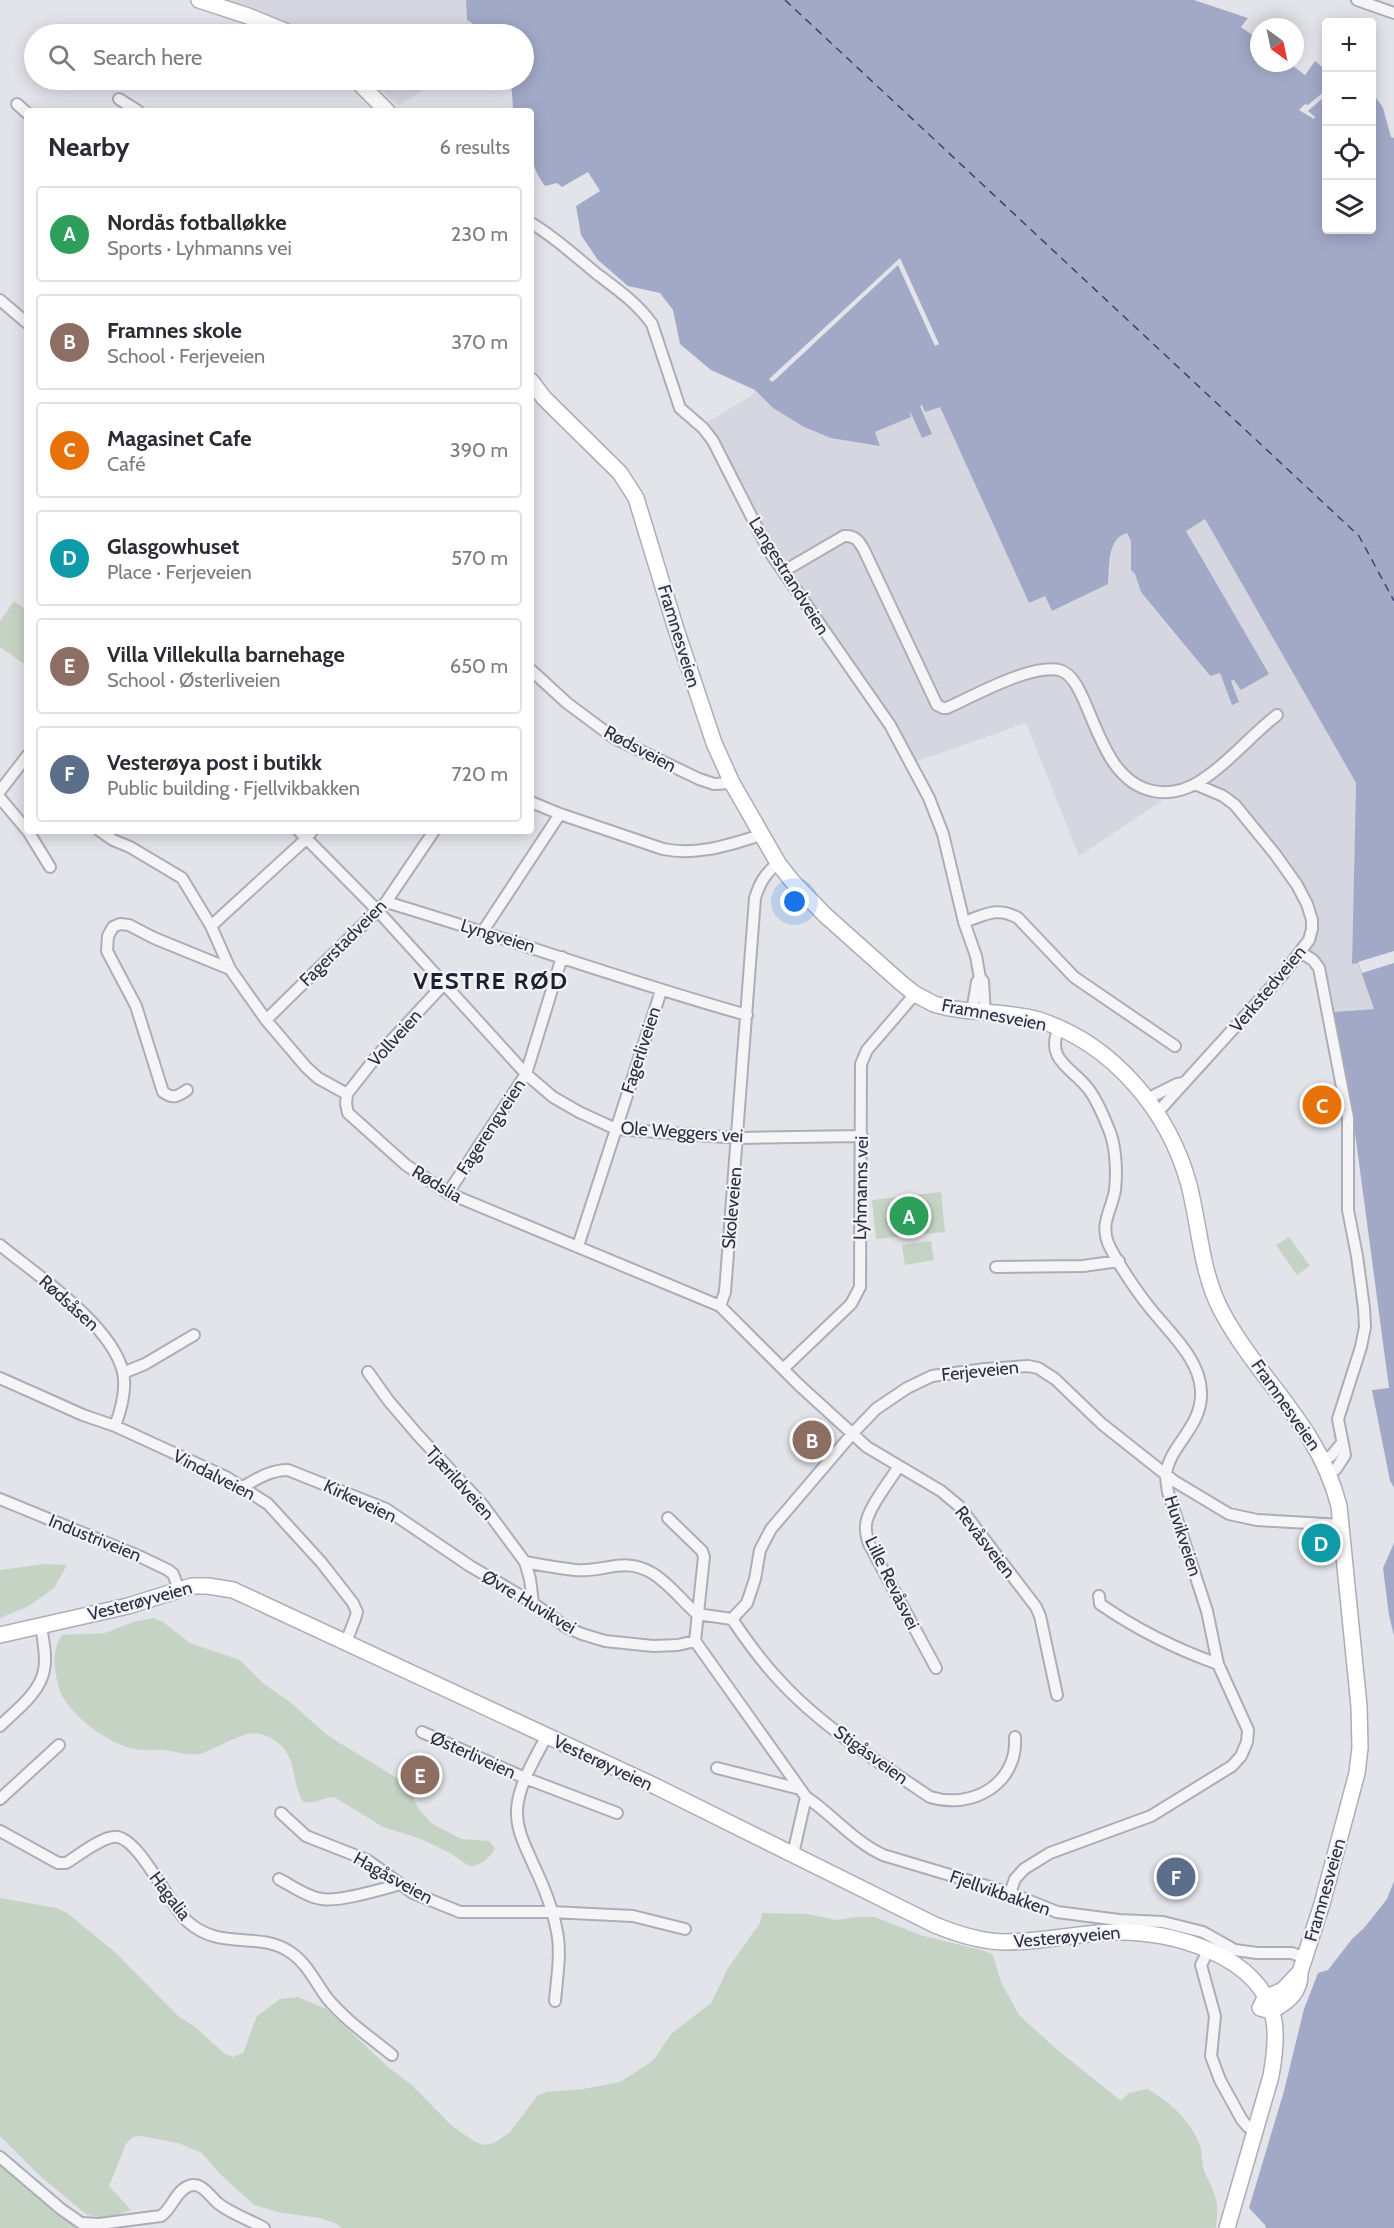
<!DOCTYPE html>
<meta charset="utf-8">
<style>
:root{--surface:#fff;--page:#f7f7f7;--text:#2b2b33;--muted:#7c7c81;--line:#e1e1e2;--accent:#d93025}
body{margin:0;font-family:Cabin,sans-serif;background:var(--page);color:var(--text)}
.controls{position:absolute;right:18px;top:18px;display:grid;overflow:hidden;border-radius:6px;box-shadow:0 3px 15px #0003}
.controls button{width:54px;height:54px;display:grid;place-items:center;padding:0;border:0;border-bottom:2px solid var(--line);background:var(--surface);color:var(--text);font:30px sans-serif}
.compass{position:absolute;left:1250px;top:18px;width:54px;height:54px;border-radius:50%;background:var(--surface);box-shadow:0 3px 15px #0003;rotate:147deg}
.you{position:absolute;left:795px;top:902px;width:21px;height:21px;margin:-15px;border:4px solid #fff;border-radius:50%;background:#1a73e8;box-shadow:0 0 0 9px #1a73e833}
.badge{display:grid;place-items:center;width:39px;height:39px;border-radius:50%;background:var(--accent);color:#fff;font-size:20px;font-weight:700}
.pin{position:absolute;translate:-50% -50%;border:3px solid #fff;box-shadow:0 2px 6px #0006}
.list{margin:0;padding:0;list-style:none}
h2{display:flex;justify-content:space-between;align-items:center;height:78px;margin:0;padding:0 24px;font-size:26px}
h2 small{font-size:20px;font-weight:400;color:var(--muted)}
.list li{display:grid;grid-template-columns:39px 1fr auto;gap:18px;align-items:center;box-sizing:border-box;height:96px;margin:0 12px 12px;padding:0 12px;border:2px solid var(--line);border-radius:6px}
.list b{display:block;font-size:22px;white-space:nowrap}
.list p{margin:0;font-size:20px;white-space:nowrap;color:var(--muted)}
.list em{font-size:20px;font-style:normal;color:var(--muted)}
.icon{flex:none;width:33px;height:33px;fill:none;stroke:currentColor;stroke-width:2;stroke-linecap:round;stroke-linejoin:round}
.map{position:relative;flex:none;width:1394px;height:2228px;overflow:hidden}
.search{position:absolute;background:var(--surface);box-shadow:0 3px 15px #0003;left:24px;top:24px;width:510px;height:66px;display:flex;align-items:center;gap:15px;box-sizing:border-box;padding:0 21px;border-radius:33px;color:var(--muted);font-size:22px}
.panel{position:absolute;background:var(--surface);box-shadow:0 3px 15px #0003;left:24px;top:108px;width:510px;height:726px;border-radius:6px}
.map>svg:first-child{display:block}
</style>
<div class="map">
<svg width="1394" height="2228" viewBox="0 0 1394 2228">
<rect width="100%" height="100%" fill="#e3e4ea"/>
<path fill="#d5d6df" d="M221,0H466L467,20L489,34H317L313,32Z
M367,80H440L399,105Z
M755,390L773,408L880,445L875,432L911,417L910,411L922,438L932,433L920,406L940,407L1029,603L1045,596L1052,611L1108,584L1113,543L1121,535L1127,533L1131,541V570L1135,574L1141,592L1209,676L1220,672L1232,704L1239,701L1231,681L1268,674L1186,530L1205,519L1356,783L1352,964L1358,962L1374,1009L1327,1013L1319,968L1300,952L1309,940L1307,904L1235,805L1195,784L1175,792L1079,856L1026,723L912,763L769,551L701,426L751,396Z"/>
<path fill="#c5d3c5" d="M14,601L27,611V666L0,647V621Z
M941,1192L945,1232L876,1239L872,1200Z
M1289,1237L1310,1266L1297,1275L1276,1245Z
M931,1241L934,1260L905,1265L902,1245Z
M45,1564L67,1565L54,1588L29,1606L0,1618V1570Z
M153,1618L163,1622L190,1643L240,1660L264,1684L290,1702L327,1735L400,1780L410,1791L418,1808L431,1823L461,1839L489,1841L495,1848C491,1857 480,1867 469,1866L450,1853L421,1839L383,1827L334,1797C321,1798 316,1804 303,1802C288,1776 301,1750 264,1735C246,1727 217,1750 199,1754C187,1756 175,1751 163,1750C154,1749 145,1751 135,1749C109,1745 67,1714 59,1688C54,1671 51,1651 62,1635L105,1633L133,1622Z
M0,1898L57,1908L67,1913L115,1952L178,2016L195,2027L224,2053L233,2057L243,2053L257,2016L280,1999L298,1997L326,2009L388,2067L413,2086L452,2126L475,2142L484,2145L494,2143L510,2132L538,2095L546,2092L583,2089L620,2082L648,2064L655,2058L671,2034L711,2003L728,1968L760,1923L762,1913L808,1914L836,1920L856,1917H875L920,1935L985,1951L993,1955L1001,1982L1019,2015L1054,2047L1121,2101L1129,2093L1147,2089C1169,2101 1192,2121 1200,2146C1203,2155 1201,2164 1205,2173C1215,2193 1220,2203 1216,2226L1215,2228H341L337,2224L320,2218L282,2213L254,2205L220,2174L202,2153L178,2143L141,2136L133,2137L126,2144L109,2186L131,2210L108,2218L87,2215L40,2176L0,2136Z
M0,2151L13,2159L92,2228H0Z"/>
<path fill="#a1a9c7" d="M466,0H1194L1248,18L1241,27L1259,40V63H1289L1305,75L1315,61L1326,70V230H1372V92L1383,108L1391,137L1394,138V1488L1390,1481L1372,1390L1389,1388L1352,1110L1334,1012L1374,1009L1358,963L1352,964L1356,783L1205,519L1186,531L1269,674L1241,690L1234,680L1231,681L1239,702L1232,705L1220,673L1210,676L1141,592L1135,574L1131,570V541L1127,533C1107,538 1110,567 1108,584L1052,611L1045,596L1029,603L940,407L925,412L922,405L920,406L932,434L922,438L910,411L911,417L875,432L880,446L831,438L804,427L773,408L755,390L711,370L680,344L673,310L660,293L628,286L598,260L581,235L576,206L600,191L588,172L562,187L557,183L545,186C526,162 532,140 531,111H517L513,108L511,80H524V34H489L467,20Z
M1394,1543V1636L1389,1615L1383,1568Z
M1394,1881V2228H1266L1265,2225L1249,2208L1284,2091L1304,2009L1318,1973L1328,1970L1352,1939L1364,1928L1387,1899Z"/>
<path fill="#e3e4ea" d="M1326,90V95L1308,111L1315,117L1314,119L1299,110L1305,104L1308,105Z
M900,258L939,344L935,346L898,265L776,379L772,382L769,379Z
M1394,951V963L1362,973L1358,962Z"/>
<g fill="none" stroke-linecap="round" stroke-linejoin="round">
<path stroke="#394371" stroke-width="1.5" stroke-dasharray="8 6" stroke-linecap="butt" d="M785,0L1359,536L1394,601"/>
<g stroke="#acadb7" stroke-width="14">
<path id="street" d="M1357,0L1394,13
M119,99L138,111
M17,104L27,113
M531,223C555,237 575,256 597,274C617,289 637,303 652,324L680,408L703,428L713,441L769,551L890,725L929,798L943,834L964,922L976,956L980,978L983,981L985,1014
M0,300L27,323
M784,571L844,536C855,535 859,541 864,550L937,705L943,708H947C974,696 1030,664 1059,670C1092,677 1093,779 1153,791C1168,794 1183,791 1197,783C1227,765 1250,736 1277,715
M531,670L567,703L614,738L699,779L714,784L732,783
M0,791L27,756
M0,798L27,830
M531,802L560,814L663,849C698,856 728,845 761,835
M28,831L50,867
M100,831L113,840L130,847L182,878L211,926L230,969L266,1020L306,1067L318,1078L347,1094
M299,831L378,911L526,1074L553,1097L579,1112L616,1129L738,1138L862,1136
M386,902C507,938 625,981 747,1015
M964,922C985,915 997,906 1018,918L1074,977L1175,1046
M211,926L306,839L312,831
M483,931L560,814
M1300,952L1313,960L1319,968L1348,1118V1210L1357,1256L1364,1308L1365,1327L1361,1347L1338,1419L1345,1455L1336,1469L1329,1474
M444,984L376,1057L347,1094L346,1104L348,1113L406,1165L448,1193L720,1306L799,1385L867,1447L941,1491L959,1506L1036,1607L1040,1616L1057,1695
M972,1012L977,982L980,978
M266,1020L386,902L434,831
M187,1090C177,1097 173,1099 163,1092L136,1006L107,951L108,936L113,927L120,924L129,925L154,938L230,969
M1147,1099L1177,1084L1184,1083
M1157,1113L1283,974L1309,940L1312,929V920L1307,904L1297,885L1275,854L1235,805L1223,796L1195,784
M448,1193L526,1074L562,957
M0,1245C38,1276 111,1324 123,1372C127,1390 121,1410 115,1426
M578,1246L661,991
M996,1267L1083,1266L1119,1261
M720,1306L725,1292L755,898C760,882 765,874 778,863
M783,1369L851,1304L860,1287L861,1064L867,1050L915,994
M368,1372L388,1400L417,1434L482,1504L525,1562L530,1579L533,1603
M123,1373L145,1364L194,1335
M0,1378L83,1415L115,1426L226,1477L268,1504L321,1562L353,1603L357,1612L355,1619L346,1642
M1323,1461L1332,1455L1342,1443
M899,1466C890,1481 867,1509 866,1525C865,1532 867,1538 869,1544L936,1668
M243,1487C258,1478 271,1470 288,1470L386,1509L470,1566L533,1603L566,1627L582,1634L605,1641L653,1646L678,1645L695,1641
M0,1499L141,1557L168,1570L173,1574L179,1589
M668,1518L702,1551L704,1557L695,1641L806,1797C833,1815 853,1841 883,1855L1010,1893L1057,1912L1119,1920L1163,1922L1203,1932L1235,1950L1257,1953H1292L1305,1958
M525,1562C541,1565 558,1568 575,1570C604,1573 624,1556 652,1573C669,1583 682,1601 697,1614
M1099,1596L1100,1604C1136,1629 1176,1649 1218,1664
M697,1614L732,1619L747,1603L755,1579L760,1550L771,1529L852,1434L876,1409L907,1388L932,1376L985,1369L1028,1366L1038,1368L1055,1379L1102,1424L1174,1481L1229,1514L1257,1520L1342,1525
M732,1619C746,1640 762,1662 780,1681C820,1725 881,1764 930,1797C972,1810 1018,1784 1015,1737
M0,1726C16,1710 40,1693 44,1670C47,1656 43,1640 41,1626
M422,1732L525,1778L617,1813
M546,1737C535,1759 519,1783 517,1809C516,1831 526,1847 534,1866C543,1885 552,1907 556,1927C562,1951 557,1976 555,2001
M717,1768L800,1789
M0,1799L59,1745
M281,1813L306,1836L367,1860L413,1893L460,1912H551L633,1916L685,1929
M0,1831L58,1863H66C78,1856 105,1834 118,1837C141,1842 168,1903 187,1921C221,1952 257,1930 290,1952C307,1963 315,1982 327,1998C345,2020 370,2037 392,2055
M793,1854L806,1797
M279,1879C292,1886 307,1897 322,1899C340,1902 382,1889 401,1884
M1010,1893L1015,1879L1024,1869L1050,1853L1151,1816L1232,1766L1241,1756L1247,1742L1248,1730L1218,1664L1207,1611L1168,1492C1167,1486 1166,1479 1166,1474C1170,1444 1203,1427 1201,1391C1200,1359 1169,1332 1150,1308C1137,1292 1116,1261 1108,1243C1100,1223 1112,1209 1115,1190C1117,1172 1116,1149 1110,1132C1104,1117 1099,1104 1090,1091C1074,1068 1044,1061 1059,1028
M1208,1951L1201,1965L1215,2016L1211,2056L1220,2080L1242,2120L1248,2127L1256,2129
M0,2157L61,2209L81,2223L99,2224L161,2216C172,2209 176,2190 189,2186C202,2181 210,2197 219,2204C232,2214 250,2220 264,2228"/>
</g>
<g stroke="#acadb7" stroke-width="18">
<path id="secondary" d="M199,0L248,16L292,34
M356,80L387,111
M531,381L544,398L620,473L636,498L675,626L714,743L732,783L778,863L792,881L825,915L900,982L915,994L934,1004L949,1008C976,1013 1013,1012 1039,1020C1113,1044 1169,1111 1189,1185C1200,1228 1201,1273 1222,1312C1260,1382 1318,1424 1339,1506L1359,1706L1360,1748L1357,1773L1322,1904L1300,1972L1283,1990L1265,1998L1260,2008L1271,2011C1288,2002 1301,1992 1300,1972
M0,1635L128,1606L192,1586H208L233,1590L657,1787L935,1925C957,1934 981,1942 1006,1942C1042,1942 1078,1933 1115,1932C1171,1930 1264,1956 1274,2021C1277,2039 1274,2059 1271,2076L1227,2228"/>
</g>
<use href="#street" stroke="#f5f5f8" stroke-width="10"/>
<use href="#secondary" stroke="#fff" stroke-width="15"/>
</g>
<g text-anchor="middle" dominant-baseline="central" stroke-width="4.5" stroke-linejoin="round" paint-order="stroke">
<g font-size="18" fill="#2c2e41" stroke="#f2f3f7">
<text transform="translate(789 576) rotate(58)">Langestrandveien</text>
<text transform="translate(679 636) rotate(73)">Framnesveien</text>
<text transform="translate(640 749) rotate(28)">Rødsveien</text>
<text transform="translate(498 936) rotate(17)">Lyngveien</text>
<text transform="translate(343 943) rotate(-45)">Fagerstadveien</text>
<text transform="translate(1268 989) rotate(-50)">Verkstedveien</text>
<text transform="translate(994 1015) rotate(11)">Framnesveien</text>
<text transform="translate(395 1038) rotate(-48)">Vollveien</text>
<text transform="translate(641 1050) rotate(-72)">Fagerliveien</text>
<text transform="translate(491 1127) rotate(-57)">Fagerengveien</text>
<text transform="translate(682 1132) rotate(4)">Ole Weggers vei</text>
<text transform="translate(437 1184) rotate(31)">Rødslia</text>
<text transform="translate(861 1188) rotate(-89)">Lyhmanns vei</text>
<text transform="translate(732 1208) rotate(-85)">Skoleveien</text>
<text transform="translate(69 1303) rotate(42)">Rødsåsen</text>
<text transform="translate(980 1371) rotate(-6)">Ferjeveien</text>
<text transform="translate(1286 1405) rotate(55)">Framnesveien</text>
<text transform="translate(214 1475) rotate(27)">Vindalveien</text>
<text transform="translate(460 1483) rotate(48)">Tjærildveien</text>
<text transform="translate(360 1501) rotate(25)">Kirkeveien</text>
<text transform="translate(1183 1536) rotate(72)">Huvikveien</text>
<text transform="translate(95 1538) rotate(22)">Industriveien</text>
<text transform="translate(985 1542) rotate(52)">Revåsveien</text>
<text transform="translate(892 1583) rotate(64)">Lille Revåsvei</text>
<text transform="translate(140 1601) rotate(-15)">Vesterøyveien</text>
<text transform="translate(529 1602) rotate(31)">Øvre Huvikvei</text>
<text transform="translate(473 1755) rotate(24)">Østerliveien</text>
<text transform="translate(871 1755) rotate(36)">Stigåsveien</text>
<text transform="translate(603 1763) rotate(25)">Vesterøyveien</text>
<text transform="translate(393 1878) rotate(29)">Hagåsveien</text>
<text transform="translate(1325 1890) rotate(-74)">Framnesveien</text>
<text transform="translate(1000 1893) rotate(19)">Fjellvikbakken</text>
<text transform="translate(170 1896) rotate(53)">Hagalia</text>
<text transform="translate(1067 1937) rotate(-5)">Vesterøyveien</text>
</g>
<g font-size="24" font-weight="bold" letter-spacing="1.5" fill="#1e1f32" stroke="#f2f3f7">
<text x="491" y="980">VESTRE RØD</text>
</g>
</g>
</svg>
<div class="controls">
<button>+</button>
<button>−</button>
<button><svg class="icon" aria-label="locate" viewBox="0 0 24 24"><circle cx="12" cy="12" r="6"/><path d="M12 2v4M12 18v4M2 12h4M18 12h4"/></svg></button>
<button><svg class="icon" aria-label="layers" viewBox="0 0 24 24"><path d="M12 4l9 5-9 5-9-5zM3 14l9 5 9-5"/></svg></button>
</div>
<svg class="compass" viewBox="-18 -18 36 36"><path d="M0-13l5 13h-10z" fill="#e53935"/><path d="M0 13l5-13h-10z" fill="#7c7c81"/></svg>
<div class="you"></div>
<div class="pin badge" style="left:909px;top:1216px;background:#2e9e5b">A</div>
<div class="pin badge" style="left:812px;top:1440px;background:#8d6e63">B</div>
<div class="pin badge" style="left:1322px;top:1105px;background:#e8710a">C</div>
<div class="pin badge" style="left:1321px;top:1543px;background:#0f9aa8">D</div>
<div class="pin badge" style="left:420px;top:1775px;background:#8d6e63">E</div>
<div class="pin badge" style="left:1176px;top:1877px;background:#5c6f8a">F</div>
<div class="search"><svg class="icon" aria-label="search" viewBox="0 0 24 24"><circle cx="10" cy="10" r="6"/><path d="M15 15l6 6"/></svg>Search here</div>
<section class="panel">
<h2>Nearby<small>6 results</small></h2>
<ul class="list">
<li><span class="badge" style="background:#2e9e5b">A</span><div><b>Nordås fotballøkke</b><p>Sports · Lyhmanns vei</p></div><em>230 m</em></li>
<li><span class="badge" style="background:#8d6e63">B</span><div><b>Framnes skole</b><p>School · Ferjeveien</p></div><em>370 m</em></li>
<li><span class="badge" style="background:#e8710a">C</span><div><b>Magasinet Cafe</b><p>Café</p></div><em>390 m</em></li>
<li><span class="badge" style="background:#0f9aa8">D</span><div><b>Glasgowhuset</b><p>Place · Ferjeveien</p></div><em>570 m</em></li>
<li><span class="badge" style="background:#8d6e63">E</span><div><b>Villa Villekulla barnehage</b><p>School · Østerliveien</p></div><em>650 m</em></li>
<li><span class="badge" style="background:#5c6f8a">F</span><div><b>Vesterøya post i butikk</b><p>Public building · Fjellvikbakken</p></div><em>720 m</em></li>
</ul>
</section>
</div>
